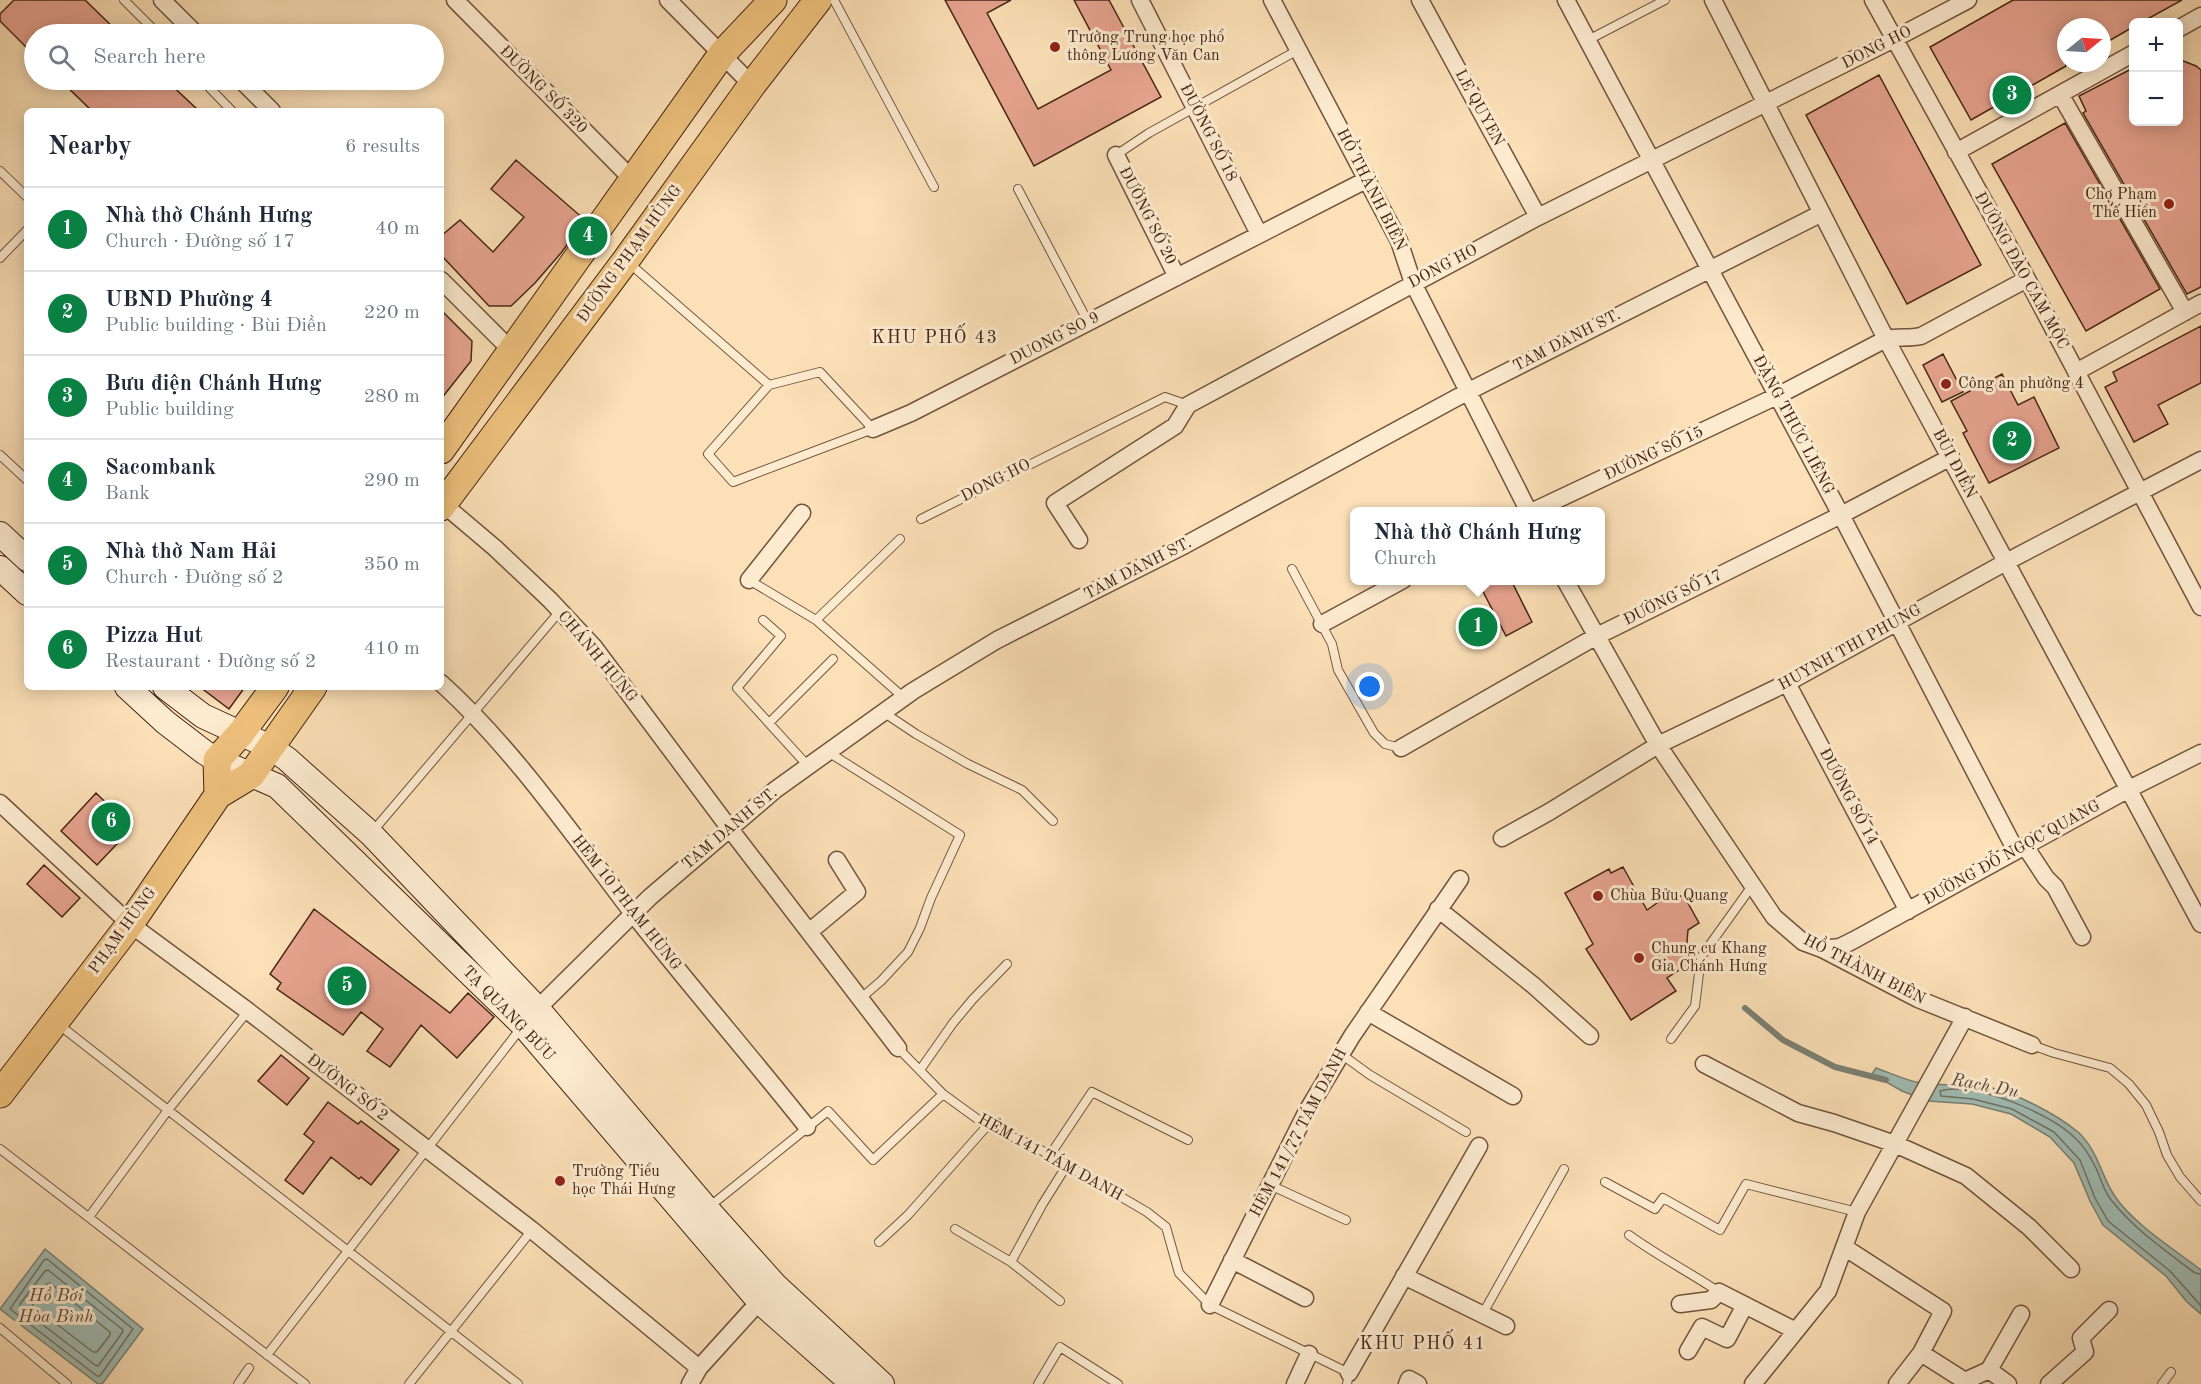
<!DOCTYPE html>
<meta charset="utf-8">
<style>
:root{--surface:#fff;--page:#f2f2f3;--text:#1f2937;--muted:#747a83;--line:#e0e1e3;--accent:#0b8043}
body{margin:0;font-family:"Old Standard TT",serif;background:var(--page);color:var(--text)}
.controls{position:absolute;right:18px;top:18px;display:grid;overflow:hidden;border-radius:9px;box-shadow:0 3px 15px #0003}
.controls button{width:54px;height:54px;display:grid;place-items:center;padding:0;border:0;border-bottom:2px solid var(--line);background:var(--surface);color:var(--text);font:30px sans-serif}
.compass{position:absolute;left:2057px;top:18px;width:54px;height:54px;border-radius:50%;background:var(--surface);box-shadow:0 3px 15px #0003;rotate:72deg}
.you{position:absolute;left:1370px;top:687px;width:21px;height:21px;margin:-15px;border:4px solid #fff;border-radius:50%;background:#1a73e8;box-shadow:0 0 0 9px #1a73e833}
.badge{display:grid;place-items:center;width:39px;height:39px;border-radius:50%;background:var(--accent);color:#fff;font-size:20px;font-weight:700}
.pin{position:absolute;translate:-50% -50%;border:3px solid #fff;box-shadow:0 2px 6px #0006}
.popup{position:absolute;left:1350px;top:507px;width:255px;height:78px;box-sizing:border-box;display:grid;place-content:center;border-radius:9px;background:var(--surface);filter:drop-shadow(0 2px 4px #0005);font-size:20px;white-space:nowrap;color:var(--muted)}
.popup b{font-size:22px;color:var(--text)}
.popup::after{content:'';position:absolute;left:50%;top:100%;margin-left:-12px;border:12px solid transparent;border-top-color:var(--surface)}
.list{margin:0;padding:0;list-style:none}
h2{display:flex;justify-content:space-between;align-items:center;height:78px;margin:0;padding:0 24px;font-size:26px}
h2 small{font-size:20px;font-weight:400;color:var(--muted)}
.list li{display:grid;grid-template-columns:39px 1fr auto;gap:18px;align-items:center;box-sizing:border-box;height:84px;padding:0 24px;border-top:2px solid var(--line)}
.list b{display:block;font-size:22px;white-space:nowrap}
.list p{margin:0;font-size:20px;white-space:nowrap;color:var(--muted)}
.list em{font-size:20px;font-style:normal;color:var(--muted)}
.icon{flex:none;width:33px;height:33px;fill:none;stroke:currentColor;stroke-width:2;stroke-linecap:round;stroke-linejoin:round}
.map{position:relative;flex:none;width:2201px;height:1384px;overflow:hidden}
.search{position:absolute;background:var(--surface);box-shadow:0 3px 15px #0003;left:24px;top:24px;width:420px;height:66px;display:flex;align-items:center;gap:15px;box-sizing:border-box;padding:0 21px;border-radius:33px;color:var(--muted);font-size:22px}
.panel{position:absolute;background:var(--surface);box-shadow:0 3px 15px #0003;left:24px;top:108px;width:420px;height:582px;border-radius:9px}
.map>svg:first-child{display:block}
</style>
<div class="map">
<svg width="2201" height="1384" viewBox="0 0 2201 1384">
<rect width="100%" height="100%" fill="#fce0b7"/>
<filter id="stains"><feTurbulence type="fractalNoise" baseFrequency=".00333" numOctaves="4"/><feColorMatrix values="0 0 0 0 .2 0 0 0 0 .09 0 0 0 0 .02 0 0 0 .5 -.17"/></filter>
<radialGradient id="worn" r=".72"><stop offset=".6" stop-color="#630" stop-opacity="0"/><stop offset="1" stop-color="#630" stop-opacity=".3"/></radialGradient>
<path fill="#a0bcb4" stroke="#7b8074" stroke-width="1.5" d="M1876,1068C1890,1073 1905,1080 1920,1083C1942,1087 1966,1082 1988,1087C2016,1093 2056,1114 2078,1132C2097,1149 2101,1175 2114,1195C2132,1223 2175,1250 2201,1270V1314L2187,1302L2166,1276L2103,1225L2090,1201L2074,1163L2050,1137L2011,1114L1972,1104L1928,1101L1902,1091L1872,1074Z
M45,1249L143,1329L102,1384H98L0,1309Z"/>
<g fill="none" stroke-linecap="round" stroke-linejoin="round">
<path stroke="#727164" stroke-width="1.5" d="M47,1259L133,1329L100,1376H97L10,1309L44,1260Z
M48,1270L123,1330L122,1333L98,1366L95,1365L20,1307V1304L45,1271Z
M2201,1274L2195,1273C2166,1251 2135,1230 2112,1201C2104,1192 2101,1179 2096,1168C2091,1158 2083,1145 2075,1138C2050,1113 1974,1081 1940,1091L1941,1096L1973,1099L2012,1109L2054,1132L2080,1160L2095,1198L2108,1221L2170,1271L2201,1306
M50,1283L110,1332V1335L97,1352H93L33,1306V1302L47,1284Z"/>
<path stroke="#7b8074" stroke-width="6" d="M1745,1008L1783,1040L1835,1067L1886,1080"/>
</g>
<path fill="#e8a491" stroke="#442614" stroke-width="1.5" d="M14,0H85L120,34H34V55L0,21V14Z
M945,0H1011L987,13L1038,109L1111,70L1074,0H1109L1161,97L1034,166Z
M2013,0H2182L2142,22H2133V27L2102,45V27H2066V66L1971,120L1930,47Z
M2178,59L2196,66L2201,70V287L2187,294L2083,113L2086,111L2079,96L2133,68V122H2178Z
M1879,75L1981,265L1907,304L1806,115Z
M60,80H166L199,111H92Z
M2065,123L2160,289L2086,331L1992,164Z
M516,160L585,220L561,253L535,283L511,306H489L441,255V236L460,220L493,252L524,217L491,189Z
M441,310L472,341L471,361L441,399Z
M2201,326V383L2158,405L2168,424L2134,442L2105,387L2117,381L2113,372Z
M1943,354L1963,392L1942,402L1923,365Z
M2002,374L2018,405L2034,397L2059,448L1989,483L1963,433L1967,431L1951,401Z
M1477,580H1511L1532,622L1506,636Z
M200,687H245L229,709Z
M96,793L132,828L97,865L61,831Z
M44,865L80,898L62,917L27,884Z
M1623,867L1647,910L1667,896H1684L1699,923L1688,930L1685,966L1667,978L1676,991L1631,1020L1586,949L1593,944L1565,893L1609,869L1611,873Z
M314,909L450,1013L468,993L494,1017L457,1058L421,1025L390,1067L367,1051L383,1029L361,1012L343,1035L277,989L281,983L270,974Z
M281,1055L309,1078L287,1105L258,1081Z
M328,1102L358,1124L361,1121L399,1150L371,1185L361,1177L359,1179L331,1157L303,1194L285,1180L314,1142L304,1134Z"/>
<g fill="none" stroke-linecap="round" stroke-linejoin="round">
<g stroke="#72543d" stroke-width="10">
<path id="lane" d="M124,0L158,34
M834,0L934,187
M1588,40L1665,0
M202,80L232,111
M1116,155L1149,133L1298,50
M0,171L27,197
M1018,189L1088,322
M0,258L27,230
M629,263L769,385L820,372L873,429L733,482L708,454L769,385
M0,455L27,480
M921,519L1165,397L1188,405
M1292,569L1332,644L1338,670L1374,733L1385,744L1401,748
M749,580L816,620L903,697
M763,620L781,636L737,688L808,766
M816,620L900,539
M883,712L916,734L968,764L1022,790L1053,821
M769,723L833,659
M828,752L960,835L931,898L920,928L908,952L881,981L860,999
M373,831L560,611
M58,1024L518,1384
M1671,1039L1695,1006L1701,957L1752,886
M2032,1045L2054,1053L2110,1068L2129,1084L2146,1105L2159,1132L2167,1155L2180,1177L2201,1201
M898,1048L943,1094L987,1126L1034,1146L1147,1212L1166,1227L1179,1273L1210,1305L1349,1373L1347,1384
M1341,1054L1370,1075L1466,1132
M920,1070L953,1023L973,999L1007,964
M0,1149L305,1384
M1050,1155L1092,1092L1188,1140
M1605,1182L1655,1209L1663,1198L1720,1230L1746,1184L1857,1212
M1270,1185L1346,1220
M709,1207L828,1111L873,1160L943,1094
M89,1217L168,1110L248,1011
M955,1229L1011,1262L1060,1301
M1629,1235C1658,1256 1689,1272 1719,1292
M879,1242L908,1215L987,1126
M1011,1262L1042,1205L1067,1165
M1482,1315L1564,1169
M0,1328L67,1384
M267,1355L521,1028
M238,1384L249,1368
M409,1384L532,1230
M1038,1384L1060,1347L1118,1384
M2162,1384L2171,1372"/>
</g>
<g stroke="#72543d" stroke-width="19">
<path id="street" d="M162,0L196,34
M455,0L632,179
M668,0L752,85
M1140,0L1259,234
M1272,0L1399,241L1413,283L1529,512
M1420,0L1538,217
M1566,0L1841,515L2016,851
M1713,0L1886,339L2201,924
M1873,0L2027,279L2201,607
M2178,29L2201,16
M241,80L272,111
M2060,94L2185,312
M1956,152L2134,53
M1116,155L1177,277
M441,280L511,350
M2076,372L2201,303
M873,429L911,413L1368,179
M443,504L495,548L550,600L594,647L730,829L898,1048
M1531,512L1777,396L1886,339C1898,336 1908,339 1921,336L2027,279
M1079,540L1055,503L1175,426L1188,405L1538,217L1894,39L1968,0
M749,580L802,513
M1565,580L1658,745L1774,917L1803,942L1822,949L1918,999L2032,1045
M1322,624L1403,580
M441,683C512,747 573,835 631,911C688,984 749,1054 807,1127
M1787,683L1908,911
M1401,748L1595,637L1841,515L1951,457
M0,803L130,924L248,1011L532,1230L699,1368
M1502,838L1549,812L1658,745L1787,683L2006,562L2201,460
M2025,846L2046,878L2055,887L2082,937
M1438,909L1533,985L1590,1036
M809,932L857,892L837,860
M1822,949L1840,947L1854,940L2129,789L2201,753
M1368,1012L1513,1096
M531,1015L650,897L775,790L913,691L997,640L1185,545L1469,391L1822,213
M1704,1064L1798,1113L1834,1123L1895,1144L1966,1176L2029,1227L2071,1269
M1844,1247L1943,1311L1921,1353L1965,1381L1989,1370L2008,1384
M1232,1260L1305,1298
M1404,1276L1506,1326
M1680,1304L1711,1300L1719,1292L1796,1331
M1210,1305L1307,1111L1352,1036L1460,879
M1688,1351L1702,1327L1727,1339L1745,1305
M1989,1370L2021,1314
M1349,1373L1479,1146
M690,1384L699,1368L767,1293
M1295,1384L1309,1354
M1407,1384L1409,1379L1418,1384
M1753,1384L1828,1291L1857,1212L1965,1017
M1897,1384L1921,1353
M2049,1384L2085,1352L2081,1338L2109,1310"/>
</g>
<g stroke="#442614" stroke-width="26">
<path id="secondary" d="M0,534L27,559
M0,568L27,593
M127,687L165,722L204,752L217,760L277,786L523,1025L759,1301L853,1384
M165,687L203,716L270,747L287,759L371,834L537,1008L707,1209L775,1285L882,1384"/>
</g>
<g stroke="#442614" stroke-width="29">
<path id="primary" d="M441,450L722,54L773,0
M441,507L626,260L752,85L818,0
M218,795L217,760L241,733L275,687
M0,1094L130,924L218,795L251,775L313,687"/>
</g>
<use href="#lane" stroke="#fdebd0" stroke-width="8"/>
<use href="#street" stroke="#fdebd0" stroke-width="16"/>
<use href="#secondary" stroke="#fdebd0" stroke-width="24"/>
<use href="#primary" stroke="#eec07c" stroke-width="27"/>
</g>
<g fill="#8f2418" stroke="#fdebd0" stroke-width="2">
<circle cx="1055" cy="47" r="6"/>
<circle cx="2169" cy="204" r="6"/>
<circle cx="1946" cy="384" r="6"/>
<circle cx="1598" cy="896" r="6"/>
<circle cx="1639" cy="958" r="6"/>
<circle cx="560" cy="1181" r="6"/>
</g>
<g text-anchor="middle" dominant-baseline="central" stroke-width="6" stroke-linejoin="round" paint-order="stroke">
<g font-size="16" fill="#442614" stroke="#fdebd0" text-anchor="start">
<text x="1067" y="38">Trường Trung học phổ<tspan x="1067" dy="18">thông Lương Văn Can</tspan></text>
<text x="2157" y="195" text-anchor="end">Chợ Phạm<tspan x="2157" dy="18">Thế Hiển</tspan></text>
<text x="1958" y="384">Công an phường 4</text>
<text x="1610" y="896">Chùa Bửu Quang</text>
<text x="1651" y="949">Chung cư Khang<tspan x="1651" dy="18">Gia Chánh Hưng</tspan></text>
<text x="572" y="1172">Trường Tiểu<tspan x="572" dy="18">học Thái Hưng</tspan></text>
</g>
<g font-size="16" fill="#442614" stroke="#fdebd0">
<text transform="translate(1877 48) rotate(-27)">DONG HO</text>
<text transform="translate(543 90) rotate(45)">ĐƯỜNG SỐ 320</text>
<text transform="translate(1479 108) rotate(61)">LE QUYEN</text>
<text transform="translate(1208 133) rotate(63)">ĐƯỜNG SỐ 18</text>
<text transform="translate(1371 190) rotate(63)">HỒ THÀNH BIÊN</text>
<text transform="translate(1147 216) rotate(63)">ĐƯỜNG SỐ 20</text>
<text transform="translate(630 254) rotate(-54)">ĐƯỜNG PHẠM HÙNG</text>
<text transform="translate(1443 267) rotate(-28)">DONG HO</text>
<text transform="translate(2021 271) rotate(61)">ĐƯỜNG ĐÀO CAM MỘC</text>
<text transform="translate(1055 339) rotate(-27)">DUONG SO 9</text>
<text transform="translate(1567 341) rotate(-27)">TAM DANH ST.</text>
<text transform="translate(1793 425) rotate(62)">ĐẶNG THÚC LIÊNG</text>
<text transform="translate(1654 454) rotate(-25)">ĐƯỜNG SỐ 15</text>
<text transform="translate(1954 464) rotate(62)">BÙI ĐIỀN</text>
<text transform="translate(996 481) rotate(-27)">DONG HO</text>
<text transform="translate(1138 569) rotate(-27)">TAM DANH ST.</text>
<text transform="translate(1673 598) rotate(-26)">ĐƯỜNG SỐ 17</text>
<text transform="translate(1850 648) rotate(-29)">HUYNH THI PHUNG</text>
<text transform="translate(597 657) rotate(50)">CHÁNH HƯNG</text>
<text transform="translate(1848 797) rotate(62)">ĐƯỜNG SỐ 14</text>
<text transform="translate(730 829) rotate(-40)">TAM DANH ST.</text>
<text transform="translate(2012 853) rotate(-29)">ĐƯỜNG ĐỖ NGỌC QUANG</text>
<text transform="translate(626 903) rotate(52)">HẺM 10 PHẠM HÙNG</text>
<text transform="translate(123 931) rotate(-54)">PHẠM HÙNG</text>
<text transform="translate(1864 970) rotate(27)">HỒ THÀNH BIÊN</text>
<text transform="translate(508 1014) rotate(46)">TẠ QUANG BỬU</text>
<text transform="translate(347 1088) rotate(38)">ĐƯỜNG SỐ 2</text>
<text transform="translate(1299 1133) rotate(-62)">HẺM 141/77 TÁM DANH</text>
<text transform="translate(1050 1158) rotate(29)">HẺM 141 TÁM DANH</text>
</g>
<g font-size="18" letter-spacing="1.5" fill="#442614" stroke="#fdebd0">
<text x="935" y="338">KHU PHỐ 43</text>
<text x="1423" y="1344">KHU PHỐ 41</text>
</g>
<g font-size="18" font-style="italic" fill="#5b4c3c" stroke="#fdebd0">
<text transform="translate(1985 1086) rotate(11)">Rạch Du</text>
<text x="56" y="1296">Hồ Bơi<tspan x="56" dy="21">Hòa Bình</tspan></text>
</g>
</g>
<rect width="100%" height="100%" filter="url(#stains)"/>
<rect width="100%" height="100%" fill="url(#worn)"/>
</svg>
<div class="controls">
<button>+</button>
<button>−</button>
</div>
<svg class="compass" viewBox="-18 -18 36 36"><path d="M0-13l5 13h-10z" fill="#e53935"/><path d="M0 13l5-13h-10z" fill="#747a83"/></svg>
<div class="you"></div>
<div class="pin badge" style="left:1478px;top:627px">1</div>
<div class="popup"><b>Nhà thờ Chánh Hưng</b>Church</div>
<div class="pin badge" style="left:2012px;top:441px">2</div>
<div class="pin badge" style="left:2012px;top:95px">3</div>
<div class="pin badge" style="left:588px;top:236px">4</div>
<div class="pin badge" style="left:347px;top:986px">5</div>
<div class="pin badge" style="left:111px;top:822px">6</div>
<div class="search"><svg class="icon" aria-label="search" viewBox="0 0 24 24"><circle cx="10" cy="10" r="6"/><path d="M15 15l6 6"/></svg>Search here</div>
<section class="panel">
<h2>Nearby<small>6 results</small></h2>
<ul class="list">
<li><span class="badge">1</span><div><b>Nhà thờ Chánh Hưng</b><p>Church · Đường số 17</p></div><em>40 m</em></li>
<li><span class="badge">2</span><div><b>UBND Phường 4</b><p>Public building · Bùi Điền</p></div><em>220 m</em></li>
<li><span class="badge">3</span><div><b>Bưu điện Chánh Hưng</b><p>Public building</p></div><em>280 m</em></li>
<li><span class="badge">4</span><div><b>Sacombank</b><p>Bank</p></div><em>290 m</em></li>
<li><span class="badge">5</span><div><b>Nhà thờ Nam Hải</b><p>Church · Đường số 2</p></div><em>350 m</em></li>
<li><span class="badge">6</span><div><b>Pizza Hut</b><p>Restaurant · Đường số 2</p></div><em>410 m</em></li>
</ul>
</section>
</div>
